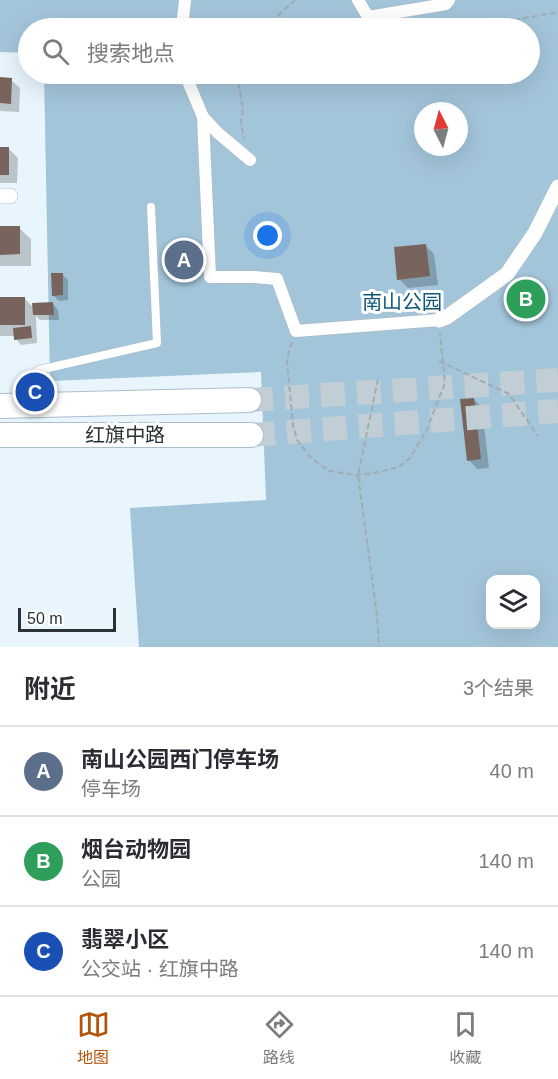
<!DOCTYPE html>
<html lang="zh">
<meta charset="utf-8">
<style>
:root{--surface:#fff;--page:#f7f7f7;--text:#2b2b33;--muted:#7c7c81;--line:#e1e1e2;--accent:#b45309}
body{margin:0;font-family:Arial,"Noto Sans SC",sans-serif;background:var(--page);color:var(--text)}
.controls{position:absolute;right:18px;bottom:18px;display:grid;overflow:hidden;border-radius:12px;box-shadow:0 6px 24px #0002}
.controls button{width:54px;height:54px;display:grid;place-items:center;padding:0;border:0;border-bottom:2px solid var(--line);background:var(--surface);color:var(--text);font:30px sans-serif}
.compass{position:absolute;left:414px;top:102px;width:54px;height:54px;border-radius:50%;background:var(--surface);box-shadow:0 6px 24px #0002;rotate:354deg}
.scale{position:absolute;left:18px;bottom:15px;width:98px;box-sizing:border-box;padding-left:6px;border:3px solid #2a3236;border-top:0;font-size:16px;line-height:21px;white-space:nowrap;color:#2a3236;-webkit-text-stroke:4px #fff;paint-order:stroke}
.you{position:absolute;left:268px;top:236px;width:21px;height:21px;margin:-15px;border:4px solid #fff;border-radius:50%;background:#1a73e8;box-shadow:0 0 0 9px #1a73e833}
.badge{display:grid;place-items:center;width:39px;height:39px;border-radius:50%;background:var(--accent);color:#fff;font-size:20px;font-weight:700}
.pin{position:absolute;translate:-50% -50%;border:3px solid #fff;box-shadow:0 2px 6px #0006}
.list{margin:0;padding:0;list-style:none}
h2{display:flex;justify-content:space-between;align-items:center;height:78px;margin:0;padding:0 24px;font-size:26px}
h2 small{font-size:20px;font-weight:400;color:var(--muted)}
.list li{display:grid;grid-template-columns:39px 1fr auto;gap:18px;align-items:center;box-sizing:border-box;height:90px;padding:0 24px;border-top:2px solid var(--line)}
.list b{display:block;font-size:22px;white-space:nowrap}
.list p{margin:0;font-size:20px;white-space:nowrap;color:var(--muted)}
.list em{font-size:20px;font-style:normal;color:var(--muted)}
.icon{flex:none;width:33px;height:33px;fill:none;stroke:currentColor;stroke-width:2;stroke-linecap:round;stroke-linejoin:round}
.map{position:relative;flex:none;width:558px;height:647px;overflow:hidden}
.search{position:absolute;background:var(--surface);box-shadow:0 6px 24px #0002;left:18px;right:18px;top:18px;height:66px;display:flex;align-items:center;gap:15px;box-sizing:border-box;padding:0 21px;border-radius:33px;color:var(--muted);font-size:22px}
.sheet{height:348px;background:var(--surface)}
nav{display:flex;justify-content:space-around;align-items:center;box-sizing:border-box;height:84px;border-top:2px solid var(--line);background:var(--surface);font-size:16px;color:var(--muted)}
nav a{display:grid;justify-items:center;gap:3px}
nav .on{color:var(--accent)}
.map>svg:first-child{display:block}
</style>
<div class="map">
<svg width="558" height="647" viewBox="0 0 558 647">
<rect width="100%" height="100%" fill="#e8f5fd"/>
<path fill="#a3c5da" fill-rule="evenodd" d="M0,0H558V647H139L130,508L266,500L261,372L50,381L44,74H530V28H28V53L0,52ZM423,111H459V147H423ZM490,580H536V624H490Z"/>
<path fill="#0003" d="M456,20L461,26L462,28H446L445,21Z
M477,74H513L514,76L483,80Z
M0,79L11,80L20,88L19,112L0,111Z
M0,149H9L18,158L17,183H0Z
M0,228H19L31,239V266H0Z
M425,245L434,254L438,285L408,288L399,279Z
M62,274L68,280V300L59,301L53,295Z
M0,298H24L34,308L53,304L58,310L59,320H40L36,316L37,343L21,345L16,339V336H0Z
M474,399L482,408L489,468L477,469L469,460Z"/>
<path fill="#78645c" d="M456,18L457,28H444L443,19Z
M0,77L12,78L11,104L0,103Z
M0,147H9V175H0Z
M0,226H20V254L0,255Z
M426,244L430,276L397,280L394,247Z
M51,273H63V295L52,296Z
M0,297H25V325H0Z
M53,302L54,315H33L32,303Z
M31,326L32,338L14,340L13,328Z
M474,398L481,459L467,461L460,399Z"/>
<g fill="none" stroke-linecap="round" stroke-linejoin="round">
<path stroke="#c2ced5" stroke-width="24" stroke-dasharray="24 12" stroke-linecap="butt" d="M249,400L558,380
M251,435L558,411"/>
<g stroke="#aabecb" stroke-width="9">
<path id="service" d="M25,401C23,385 26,380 39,370L157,343L151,207"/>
</g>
<g stroke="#aabecb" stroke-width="14">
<path id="pedestrian" d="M358,0L368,17L446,4L449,0
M182,28L185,0
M185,74L203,117L210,277H253L277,279L296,331L439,320
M203,117L218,133L250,160"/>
</g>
<g stroke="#aabecb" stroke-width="16">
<path id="minor" d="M0,196H10
M439,320L447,317L507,274L535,233L558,187"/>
</g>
<g stroke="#aabecb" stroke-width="26">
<path id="primary" d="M0,406L249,400
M0,435H251"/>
</g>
<path stroke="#a1acb2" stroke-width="2" stroke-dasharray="6 3" stroke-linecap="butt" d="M264,28L295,0
M470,28L558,12
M239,74V86L243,110L241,123L244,139
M292,342L289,350L287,362L293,425L297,440L311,458L329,471L358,475L374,473L399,467L410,458L427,429L445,383L440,333
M439,361L509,394L538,436
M378,379L358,475L377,615L379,647"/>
<use href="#service" stroke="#fff" stroke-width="8"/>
<use href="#pedestrian" stroke="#fff" stroke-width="12"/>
<use href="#minor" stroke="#fff" stroke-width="15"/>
<use href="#primary" stroke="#fff" stroke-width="24"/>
</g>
<g text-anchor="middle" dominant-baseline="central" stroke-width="6" stroke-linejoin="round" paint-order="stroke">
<g font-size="20" fill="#0f5779" stroke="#fff">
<text x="402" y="302">南山公园</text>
</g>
<g font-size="20" fill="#2a3236" stroke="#fff">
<text x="125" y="435">红旗中路</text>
</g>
</g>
</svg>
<div class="controls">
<button><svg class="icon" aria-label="layers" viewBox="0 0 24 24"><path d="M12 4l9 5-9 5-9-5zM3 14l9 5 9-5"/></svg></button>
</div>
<svg class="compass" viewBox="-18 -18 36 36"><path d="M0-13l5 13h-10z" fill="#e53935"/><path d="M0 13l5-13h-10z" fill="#7c7c81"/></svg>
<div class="scale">50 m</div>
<div class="you"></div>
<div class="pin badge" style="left:184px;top:260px;background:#5c6f8a">A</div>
<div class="pin badge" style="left:526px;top:299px;background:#2e9e5b">B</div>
<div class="pin badge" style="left:35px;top:392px;background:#1a4fb4">C</div>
<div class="search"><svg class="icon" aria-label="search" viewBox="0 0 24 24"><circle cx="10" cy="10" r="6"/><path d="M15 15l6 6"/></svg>搜索地点</div>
</div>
<section class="sheet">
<h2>附近<small>3个结果</small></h2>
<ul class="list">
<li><span class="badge" style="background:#5c6f8a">A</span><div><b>南山公园西门停车场</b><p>停车场</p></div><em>40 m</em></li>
<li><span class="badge" style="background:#2e9e5b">B</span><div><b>烟台动物园</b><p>公园</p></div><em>140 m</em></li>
<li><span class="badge" style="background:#1a4fb4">C</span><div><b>翡翠小区</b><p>公交站 · 红旗中路</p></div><em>140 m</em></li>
</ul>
</section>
<nav>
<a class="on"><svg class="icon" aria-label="map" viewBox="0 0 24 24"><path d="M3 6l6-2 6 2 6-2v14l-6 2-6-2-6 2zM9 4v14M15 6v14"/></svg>地图</a>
<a><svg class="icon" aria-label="directions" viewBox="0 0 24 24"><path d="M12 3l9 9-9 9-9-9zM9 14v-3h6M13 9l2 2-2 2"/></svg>路线</a>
<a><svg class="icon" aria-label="saved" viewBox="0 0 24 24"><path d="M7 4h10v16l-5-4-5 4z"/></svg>收藏</a>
</nav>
